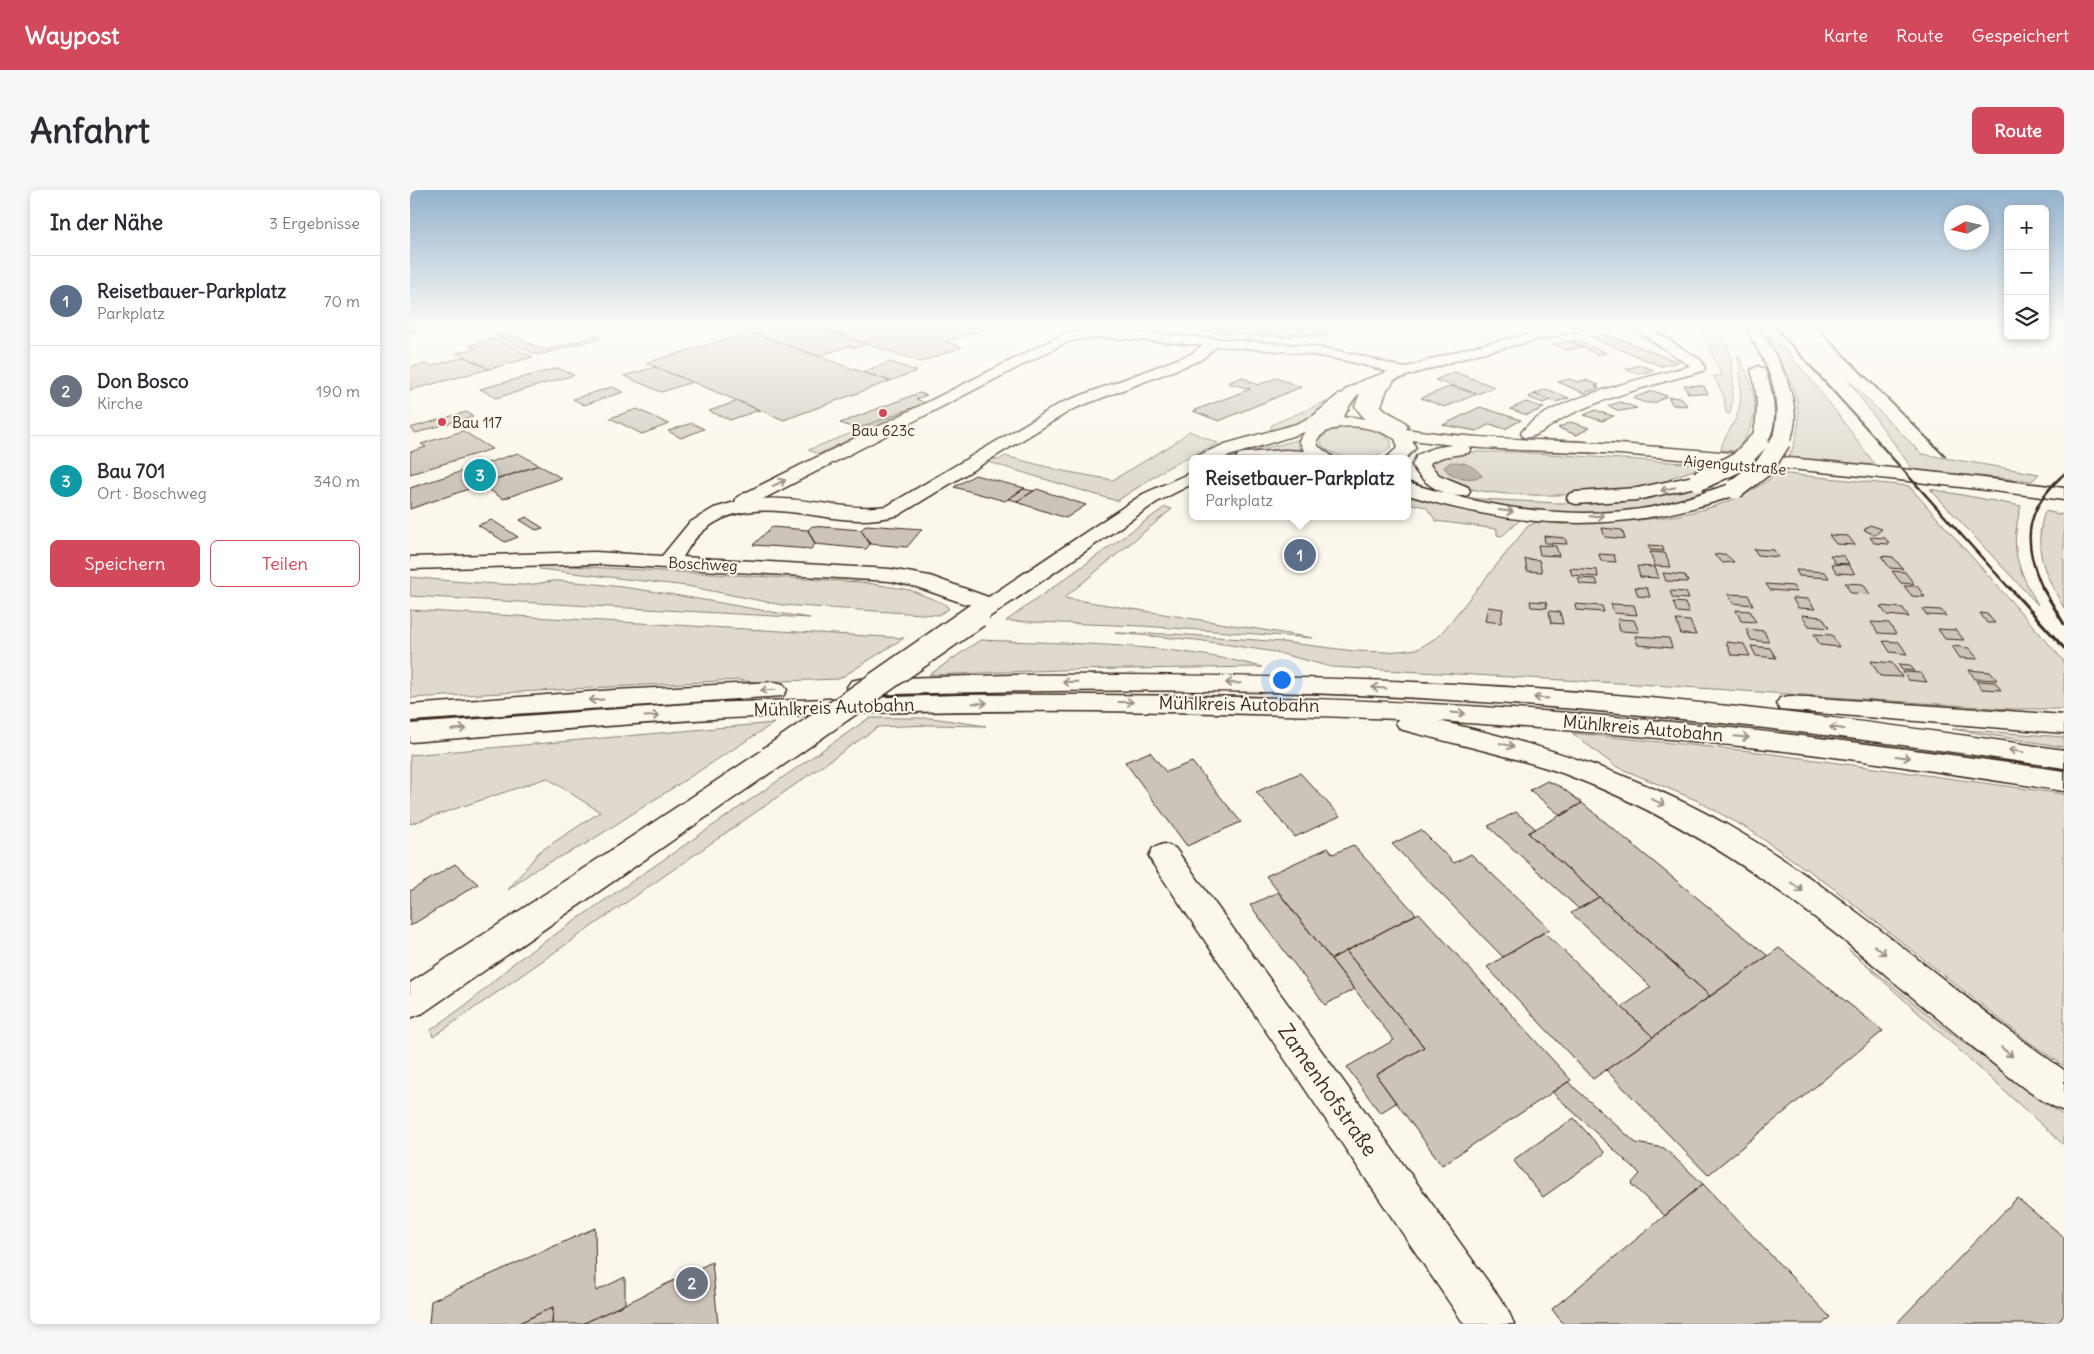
<!DOCTYPE html>
<html lang="de">
<meta charset="utf-8">
<style>
:root{--surface:#fff;--page:#f7f7f7;--text:#2b2b33;--muted:#7c7c81;--line:#e1e1e2;--accent:#d1495b}
body{margin:0;font-family:Delius,sans-serif;background:var(--page);color:var(--text)}
.controls{position:absolute;right:15px;top:15px;display:grid;overflow:hidden;border-radius:8px;box-shadow:0 2px 8px #0003}
.controls button{width:45px;height:45px;display:grid;place-items:center;padding:0;border:0;border-bottom:1px solid var(--line);background:var(--surface);color:var(--text);font:25px sans-serif}
.compass{position:absolute;left:1534px;top:15px;width:45px;height:45px;border-radius:50%;background:var(--surface);box-shadow:0 2px 8px #0003;rotate:262deg}
.you{position:absolute;left:871px;top:489px;width:18px;height:18px;margin:-12px;border:4px solid #fff;border-radius:50%;background:#1a73e8;box-shadow:0 0 0 8px #1a73e833}
.badge{display:grid;place-items:center;width:32px;height:32px;border-radius:50%;background:var(--accent);color:#fff;font-size:16px;font-weight:700}
.pin{position:absolute;translate:-50% -50%;border:2px solid #fff;box-shadow:0 1px 5px #0006}
.popup{position:absolute;left:779px;top:265px;width:222px;height:65px;box-sizing:border-box;display:grid;place-content:center;border-radius:8px;background:var(--surface);filter:drop-shadow(0 1px 4px #0005);font-size:16px;white-space:nowrap;color:var(--muted)}
.popup b{font-size:19px;color:var(--text)}
.popup::after{content:'';position:absolute;left:50%;top:100%;margin-left:-10px;border:10px solid transparent;border-top-color:var(--surface)}
.list{margin:0;padding:0;list-style:none}
h2{display:flex;justify-content:space-between;align-items:center;height:65px;margin:0;padding:0 20px;font-size:21px}
h2 small{font-size:16px;font-weight:400;color:var(--muted)}
.list li{display:grid;grid-template-columns:32px 1fr auto;gap:15px;align-items:center;box-sizing:border-box;height:90px;padding:0 20px;border-top:1px solid var(--line)}
.list b{display:block;font-size:19px;white-space:nowrap}
.list p{margin:0;font-size:16px;white-space:nowrap;color:var(--muted)}
.list em{font-size:16px;font-style:normal;color:var(--muted)}
.actions{display:flex;gap:10px;padding:15px 20px}
.actions a{flex:1;padding:11px 0;border:1px solid var(--accent);border-radius:8px;text-align:center;font-size:18px;color:var(--accent)}
.actions .main{background:var(--accent);color:#fff}
.icon{flex:none;width:28px;height:28px;fill:none;stroke:currentColor;stroke-width:2;stroke-linecap:round;stroke-linejoin:round}
.map{position:relative;flex:none;width:1654px;height:1134px;overflow:hidden;border-radius:8px}
header{display:flex;align-items:center;gap:30px;box-sizing:border-box;height:70px;padding:0 25px;background:var(--accent);color:#fff}
header strong{font-size:24px}
nav{display:flex;gap:28px;margin-inline-start:auto;font-size:18px}
.intro{display:flex;align-items:center;justify-content:space-between;box-sizing:border-box;height:120px;padding:0 30px}
h1{margin:0;font-size:35px}
.button{padding:12px 22px;border-radius:8px;background:var(--accent);color:#fff;font-size:18px;font-weight:700}
main{display:flex;gap:30px;padding:0 30px}
aside{flex:1;background:var(--surface);border-radius:8px;box-shadow:0 2px 8px #0003}
.map>svg:first-child{display:block}
</style>
<header>
<strong>Waypost</strong>
<nav><a>Karte</a><a>Route</a><a>Gespeichert</a></nav>
</header>
<div class="intro"><h1>Anfahrt</h1><a class="button">Route</a></div>
<main>
<aside>
<h2>In der Nähe<small>3 Ergebnisse</small></h2>
<ul class="list">
<li><span class="badge" style="background:#5c6f8a">1</span><div><b>Reisetbauer-Parkplatz</b><p>Parkplatz</p></div><em>70 m</em></li>
<li><span class="badge" style="background:#6b7280">2</span><div><b>Don Bosco</b><p>Kirche</p></div><em>190 m</em></li>
<li><span class="badge" style="background:#0f9aa8">3</span><div><b>Bau 701</b><p>Ort · Boschweg</p></div><em>340 m</em></li>
</ul>
<div class="actions"><a class="main">Speichern</a><a>Teilen</a></div>
</aside>
<div class="map">
<svg width="1654" height="1134" viewBox="0 0 1654 1134">
<rect width="100%" height="100%" fill="#fbf7ec"/>
<filter id="ink" filterUnits="userSpaceOnUse"><feTurbulence type="fractalNoise" baseFrequency=".02" numOctaves="2"/><feDisplacementMap in="SourceGraphic" scale="10" xChannelSelector="R" yChannelSelector="G"/><feConvolveMatrix kernelMatrix="1 2 1 2 8 2 1 2 1" color-interpolation-filters="sRGB"/></filter>
<g filter="url(#ink)">
<path fill="#dfd9ce" stroke="#8d8276" d="M1290,137H1308C1325,162 1325,195 1320,224L1316,223L1314,207L1304,186H1312Z
M1345,137C1369,139 1448,252 1466,276L1378,269C1404,216 1378,179 1345,137Z
M1328,164C1346,202 1355,225 1326,261L1311,260C1313,247 1321,240 1326,228C1334,209 1330,185 1328,164Z
M1438,190L1512,264L1629,284L1622,291L1503,280Z
M915,212L921,213L906,226L858,246L862,235L868,232Z
M503,219L409,264L398,260Z
M941,237L968,241L981,251V257C964,273 929,271 912,256L910,248L923,239Z
M779,241L808,253L757,278L707,311L575,271L580,268L589,270L595,266L653,281L703,290L763,254Z
M887,250L889,258L895,263L836,265L813,269Z
M1052,262H1107L1290,274L1287,279L1260,288L1262,291C1212,305 1099,312 1050,296C1041,293 1032,288 1022,284L1018,272L1022,269Z
M1367,283L1499,296L1654,471V519H1601L1244,495L921,477L865,462L787,450L705,443L765,444L873,452L944,461L978,462L1008,459L1029,446L1118,336L1127,332L1139,331C1212,334 1309,332 1367,283Z
M998,291L1037,304L1069,309L1149,313L1212,312L1239,308L1295,294L1306,299C1291,304 1277,309 1262,313C1185,333 1071,320 998,293Z
M1520,299L1611,316C1599,361 1607,376 1628,415Z
M998,305L1027,314L1110,330L1092,346L1087,345V339L1026,331L1016,317L998,313Z
M755,317L762,319L654,408L903,448L732,436L596,431Z
M1635,321L1654,325V418C1635,384 1622,361 1635,321Z
M142,375L451,392L500,400L535,414L539,419L528,425L372,415L277,396L129,379L130,376Z
M0,387C38,391 76,394 114,395C126,395 139,390 151,391C235,396 317,416 400,428L0,406Z
M0,420L494,448L429,489L345,492L328,490L0,508Z
M570,450C663,454 761,453 852,477L650,480L519,485Z
M459,528H522L576,536L520,535L468,537L23,847L21,840L61,811L105,772Z
M364,533L174,655L126,679L98,700L129,662L190,622L137,588L0,634V565Z
M1542,539L1654,547V557Z
M1162,543L1340,561L1654,604V876L1619,852L1419,695L1340,640L1286,610L1205,576Z
M1438,759L1533,837L1654,926V955Z"/>
<path fill="#b6aea2" stroke="#85796d" d="M1041,272C1055,272 1063,275 1072,286C1062,291 1039,288 1034,277Z"/>
<path fill="#ccc4b9" stroke="#3b2a1e" d="M200,137H230L213,143Z
M348,137H407L456,154L444,158L439,156L408,166L336,141Z
M407,137H569L575,139L536,152L552,157L511,172Z
M919,137L916,146L882,144L880,147L789,141L792,137Z
M340,142L452,182L480,191L374,230L236,173Z
M96,143L135,160L187,146L191,148L128,165L86,146Z
M1197,144L1268,172L1251,176L1180,147Z
M84,149L123,167L79,179L47,163L66,158L59,155Z
M1166,150L1196,163L1188,165L1160,151Z
M1159,151L1173,157L1156,160L1143,154Z
M55,167L79,179L0,200V177L16,174L20,176Z
M480,172L507,181L480,191L452,182Z
M1230,175L1244,180L1229,184L1216,179Z
M245,177L282,192L251,202L214,186Z
M148,178L164,185L86,208L70,199Z
M1044,182L1085,197L1067,204L1025,190Z
M832,187L848,195L866,188L891,197L809,231L783,221L840,199L818,193Z
M1159,189L1168,192L1175,190L1189,195L1185,196L1189,198L1174,203L1148,192Z
M1274,195L1294,196L1298,204L1278,203Z
M1042,196L1067,204L1035,217L1011,208Z
M202,197L213,202L174,215L163,209Z
M1136,199L1159,208L1146,212L1124,204Z
M1243,201L1257,206L1245,213H1236L1222,208Z
M509,203L517,205L506,209L515,213L447,239L430,233Z
M1125,204L1140,210L1133,213L1118,207Z
M1258,207L1272,208L1277,216L1263,215Z
M328,211L349,220L320,230L299,221Z
M1116,212L1134,218L1117,225L1100,219Z
M1210,212L1227,218L1210,221L1198,216Z
M1070,217L1111,230L1095,239L1080,234L1067,241L1033,235Z
M227,219L259,234L232,244L200,228Z
M1186,220L1196,224L1204,226L1192,231L1174,225Z
M56,222L63,226L6,243L0,238Z
M1161,232L1179,238L1167,245L1148,238Z
M282,233L294,239L271,248L258,241Z
M53,241L82,259L0,284V262L16,257L11,254Z
M108,263L129,275L0,319V298Z
M129,275L151,288L93,309L72,295Z
M565,285L591,292L615,298L595,311L544,297Z
M613,299L624,301L607,311L598,309Z
M627,299L651,307L676,315L656,328L606,312Z
M116,327L133,338L126,340L110,330Z
M82,330L108,347L95,352L68,335Z
M456,335L512,339L497,357L460,354L451,340Z
M1460,335L1472,339L1465,345L1454,340Z
M402,336L451,340L460,354L456,359L405,354L398,340Z
M362,337L398,340L405,354L401,359L343,355Z
M1192,338L1212,340L1215,349L1195,347Z
M1419,345L1438,346L1445,355L1426,354Z
M1134,346L1155,348L1157,354L1135,353Z
M1460,347L1475,348L1479,354L1464,353Z
M1128,355L1146,356L1149,366L1130,365Z
M1238,355L1252,356L1254,361L1240,360Z
M1344,359L1364,360L1368,367L1348,365Z
M1240,362L1255,363L1261,377L1245,376Z
M1189,364L1204,365L1206,372L1191,371Z
M1315,364L1324,372L1313,373L1304,365Z
M1420,365L1434,366L1439,374L1425,373Z
M1471,366L1483,367L1493,379L1480,378Z
M1115,369L1129,370L1132,382L1117,381Z
M1421,374L1439,375L1445,384L1427,383Z
M1227,376L1245,377L1249,388L1230,387Z
M1160,378L1187,380L1188,387L1162,385Z
M1386,380L1415,382L1419,388L1389,386Z
M1482,381L1495,382L1504,394L1491,393Z
M1253,383L1275,385L1278,392L1256,391Z
M1168,388L1186,389L1188,395L1170,394Z
M1435,393L1453,394L1460,404L1441,403Z
M1356,394L1383,396L1387,402L1360,400Z
M1494,396H1507L1515,407L1502,406Z
M1225,397L1237,398L1240,407L1228,406Z
M1260,401L1276,402L1279,409L1263,408Z
M1318,404L1338,405L1343,415L1323,413Z
M1382,408L1398,409L1405,419L1388,418Z
M1120,411L1136,412L1137,418L1121,417Z
M1263,412L1275,413L1279,423L1267,422Z
M1165,414L1192,416L1194,422L1166,420Z
M1201,414L1224,415L1227,425L1204,423Z
M1470,416L1493,418L1499,427L1477,425Z
M1078,417L1093,419L1091,433L1075,431Z
M1512,419L1531,420L1536,426L1517,425Z
M1326,420L1340,421L1346,432L1331,431Z
M1139,421L1150,422L1153,434L1141,433Z
M1570,423L1577,424L1585,433H1577Z
M1392,425L1412,427L1419,438L1399,436Z
M1207,429L1224,430L1229,442L1210,441Z
M1266,430L1280,431L1286,445L1271,444Z
M1461,432L1479,433L1486,444L1468,443Z
M1336,439L1354,441L1359,452L1341,450Z
M1528,439L1546,440L1554,450L1535,449Z
M1404,444L1422,445L1429,457L1410,455Z
M1225,446L1259,448L1262,458L1228,455Z
M1473,451L1489,452L1497,464L1480,462Z
M1316,452L1334,454L1340,466L1321,465Z
M1341,456L1360,458L1366,468L1346,466Z
M1542,456L1559,458L1568,469L1550,468Z
M1461,471L1482,473L1492,487L1470,486Z
M1488,474L1500,475L1504,481L1492,480Z
M1559,480L1580,482L1587,490L1565,489Z
M1493,482L1511,483L1517,492L1498,490Z
M1566,491L1585,492L1591,500L1572,499Z
M740,562L756,582L782,572L831,632L777,656L715,572Z
M890,583L930,626L885,647L846,602Z
M1137,591L1151,597L1172,613L1151,626L1120,600Z
M1172,613L1358,766L1300,806L1118,643Z
M1106,622L1126,639L1118,643L1189,707L1169,719L1078,636Z
M1011,640L1044,673L1061,664L1140,739L1093,767L982,654Z
M943,655L1006,724L921,769L856,686L918,658L923,664Z
M45,674L68,694L0,736V701Z
M868,702L921,769L944,799L915,815L840,715Z
M1189,707L1300,806L1243,847L1212,817L1241,797L1161,723Z
M1009,723L1161,890L1032,975L966,885L1014,857L936,761Z
M1134,742L1243,847L1183,889L1077,777Z
M1369,758L1473,841L1298,985L1196,880Z
M936,761L1014,857L966,885L986,913L970,923L937,877L984,850L921,769Z
M1158,892L1226,953L1254,958L1293,994L1255,1026L1221,994L1230,984L1142,902Z
M1164,928L1195,963L1133,1007L1103,970Z
M1293,994L1420,1127L1413,1134H1153L1142,1119Z
M1607,1008L1654,1047V1125L1647,1134H1486Z
M185,1038L186,1101L215,1087V1114L172,1134H142L143,1117L107,1134H19L21,1111Z
M302,1072L308,1134H172L215,1114Z
M143,1117L142,1134H107Z"/>
<g fill="none" stroke-linecap="round" stroke-linejoin="round">
<g stroke="#3b2a1e" stroke-width="3">
<path id="minor" d="M1148,137H1173L1171,140L1067,164L984,190C980,202 966,199 961,216L986,238L984,242C968,246 953,228 945,216L950,203C940,210 935,228 926,239H914L912,235L935,200L951,191L978,182C923,164 865,160 807,156L791,170L663,219L489,325C470,330 451,331 432,329C384,324 328,306 289,345C282,351 278,359 273,367L480,379L520,386L589,411L592,416L589,421L581,423L507,397L480,391L185,374L0,379V367L185,362L252,366L279,333L304,318L325,312L327,307L656,143L687,139L899,156L945,164L994,178L1058,158ZM687,147L793,155L781,164L651,213L477,316C435,322 395,306 353,309L659,151Z
M1221,137H1238L1291,170L1295,178L1293,181C1247,194 1200,205 1157,226C1144,232 1126,250 1113,247L1111,243C1133,210 1240,187 1280,176Z
M754,654L765,658L1097,1118L1104,1134H1054L743,674L739,666L743,658Z"/>
</g>
<g stroke="#3b2a1e" stroke-width="3">
<path id="major" d="M1335,137H1349C1367,166 1400,221 1377,255H1365L1362,251C1375,206 1358,175 1335,137Z
M1348,176L1355,180C1363,202 1370,233 1356,254H1344L1341,250C1350,226 1348,204 1341,180Z
M971,189L979,194L971,216C979,225 992,227 998,236L996,239C1071,251 1147,249 1222,255C1367,266 1510,279 1654,298V310C1507,290 1358,276 1210,264C1160,261 1109,261 1059,257L1061,259L1058,263L1033,267L1021,272L1020,275L1029,285L1058,297L1060,301L1058,305C1037,310 1011,293 1002,275L1007,265L1023,258L1042,255L1002,250L1006,258L995,269H975L988,257L985,249C963,236 924,228 907,250L908,256L926,269L826,268L829,264L835,263L875,260L894,261L889,250L895,242L810,269H786L789,265L815,254L886,234L903,226L928,205L934,203L942,208L920,229L942,227L968,231L955,216L963,194Z
M782,282V294L747,312L575,430L567,432L559,430L556,425L559,420L733,304Z
M1288,285L1295,287L1297,291L1295,295L1227,310L1166,314L1159,312L1157,308L1159,304L1166,302L1227,298Z
M1325,293L1332,295L1334,299L1332,303C1214,345 1116,340 998,305V293C1024,300 1050,308 1076,313C1131,324 1193,327 1248,316C1274,310 1299,300 1325,293Z
M360,560L370,562L374,569L370,576L13,823L0,828V793L350,562Z"/>
</g>
<g stroke="#3b2a1e" stroke-width="3">
<path id="highway" d="M601,485C803,484 1005,488 1206,505C1356,518 1505,538 1654,560V578C1456,548 1257,524 1057,511C855,497 652,499 450,505L441,503L437,497L441,491L450,489Z
M364,492L373,494L377,500L373,506L0,531V515L205,500Z
M549,505C761,504 973,507 1184,525C1341,538 1498,558 1654,581V601C1549,585 1444,568 1339,557C1236,546 1133,538 1029,531C1130,554 1229,585 1319,636C1439,705 1541,802 1654,880V921C1623,909 1594,882 1568,861C1511,816 1457,767 1399,723C1323,665 1242,616 1152,583C1099,565 1044,554 990,539L986,533L988,529C773,520 557,517 342,527C228,532 114,543 0,552V534L293,513Z
M1379,506L1654,525V543L1370,520L1366,514L1370,508Z"/>
</g>
<use href="#minor" fill="#fbf7ec" fill-rule="evenodd"/>
<use href="#major" fill="#fbf7ec" fill-rule="evenodd"/>
<use href="#highway" fill="#fbf7ec" fill-rule="evenodd"/>
<path stroke="#3b2a1e" stroke-width="2" d="M1365,137L1469,252
M1406,137L1521,252
M0,142L19,137"/>
<path stroke="#3b2a1e" stroke-width="2.5" d="M1467,251L1600,399
M1520,251L1535,266
M1633,399C1611,351 1615,319 1654,284"/>
<path stroke="#3b2a1e" stroke-width="3" d="M1599,397L1654,458
M1632,397L1654,434"/>
<g stroke="#3b2a1e" stroke-width="17" stroke-linecap="butt">
<path id="major-bridge-far2" d="M1348,252L1350,250"/>
</g>
<g stroke="#3b2a1e" stroke-width="22" stroke-linecap="butt">
<path id="major-bridge-far1" d="M1288,291L1329,272L1349,251
M1325,299L1355,276L1371,251"/>
</g>
<g stroke="#3b2a1e" stroke-width="28" stroke-linecap="butt">
<path id="major-bridge" d="M360,569L567,425"/>
</g>
<use href="#major-bridge-far2" stroke="#fbf7ec" stroke-width="15"/>
<use href="#major-bridge-far1" stroke="#fbf7ec" stroke-width="19"/>
<use href="#major-bridge" stroke="#fbf7ec" stroke-width="25"/>
</g>
<defs><path id="oneway-shaft" d="M-6 0H5M1.5-3L5.5 0L1.5 3" fill="none" stroke-width="1.6" stroke-linecap="round" stroke-linejoin="round" transform="scale(1.25)"/></defs>
<g stroke="#9b9085">
<use href="#oneway-shaft" transform="translate(369 293) rotate(-26)"/>
<use href="#oneway-shaft" transform="translate(1258 299) rotate(167)"/>
<use href="#oneway-shaft" transform="translate(1096 321) rotate(7)"/>
<use href="#oneway-shaft" transform="translate(1187 326) rotate(-2)"/>
<use href="#oneway-shaft" transform="translate(660 492) rotate(179)"/>
<use href="#oneway-shaft" transform="translate(823 493) rotate(-179)"/>
<use href="#oneway-shaft" transform="translate(969 498) rotate(-177)"/>
<use href="#oneway-shaft" transform="translate(358 500) rotate(178)"/>
<use href="#oneway-shaft" transform="translate(1131 508) rotate(-176)"/>
<use href="#oneway-shaft" transform="translate(186 510) rotate(176)"/>
<use href="#oneway-shaft" transform="translate(716 512)"/>
<use href="#oneway-shaft" transform="translate(570 513) rotate(-1)"/>
<use href="#oneway-shaft" transform="translate(1048 523) rotate(4)"/>
<use href="#oneway-shaft" transform="translate(242 526) rotate(-3)"/>
<use href="#oneway-shaft" transform="translate(1427 538) rotate(-173)"/>
<use href="#oneway-shaft" transform="translate(49 539) rotate(-5)"/>
<use href="#oneway-shaft" transform="translate(1332 547) rotate(6)"/>
<use href="#oneway-shaft" transform="translate(1097 555) rotate(15)"/>
<use href="#oneway-shaft" transform="translate(1606 561) rotate(-171)"/>
<use href="#oneway-shaft" transform="translate(1493 567) rotate(7)"/>
<use href="#oneway-shaft" transform="translate(1248 612) rotate(25)"/>
<use href="#oneway-shaft" transform="translate(1387 697) rotate(36)"/>
<use href="#oneway-shaft" transform="translate(1470 760) rotate(39)"/>
<use href="#oneway-shaft" transform="translate(1597 862) rotate(38)"/>
</g>
</g>
<linearGradient id="sky" x2="0" y2="1"><stop stop-color="#94b2cc"/><stop offset="0.46" stop-color="#fdfbf6"/><stop offset="1" stop-color="#fdfbf6" stop-opacity="0"/></linearGradient>
<rect width="1654" height="296" fill="url(#sky)"/>
<g fill="#d1495b" stroke="#fbf7ec" stroke-width="2">
<circle cx="473" cy="223" r="5"/>
<circle cx="32" cy="232" r="5"/>
</g>
<g text-anchor="middle" dominant-baseline="central" stroke-width="4" stroke-linejoin="round" paint-order="stroke">
<g font-size="15" fill="#3b2a1e" stroke="#fbf7ec" text-anchor="start">
<text x="42" y="232">Bau 117</text>
<text x="473" y="240" text-anchor="middle">Bau 623c</text>
</g>
<g font-size="15" fill="#3b2a1e" stroke="#fbf7ec">
<text transform="translate(1325 275) rotate(5)">Aigengutstraße</text>
<text transform="translate(293 374) rotate(3)">Boschweg</text>
</g>
<g font-size="18" fill="#3b2a1e" stroke="#fbf7ec">
<text transform="translate(829 514) rotate(1)">Mühlkreis Autobahn</text>
<text transform="translate(424 517) rotate(-2)">Mühlkreis Autobahn</text>
<text transform="translate(1233 538) rotate(5)">Mühlkreis Autobahn</text>
</g>
<g font-size="21" fill="#3b2a1e" stroke="#fbf7ec">
<text transform="translate(918 900) rotate(55)">Zamenhofstraße</text>
</g>
</g>
</svg>
<div class="controls">
<button>+</button>
<button>−</button>
<button><svg class="icon" aria-label="layers" viewBox="0 0 24 24"><path d="M12 4l9 5-9 5-9-5zM3 14l9 5 9-5"/></svg></button>
</div>
<svg class="compass" viewBox="-18 -18 36 36"><path d="M0-13l5 13h-10z" fill="#e53935"/><path d="M0 13l5-13h-10z" fill="#7c7c81"/></svg>
<div class="you"></div>
<div class="pin badge" style="left:890px;top:365px;background:#5c6f8a">1</div>
<div class="popup"><b>Reisetbauer-Parkplatz</b>Parkplatz</div>
<div class="pin badge" style="left:282px;top:1093px;background:#6b7280">2</div>
<div class="pin badge" style="left:70px;top:285px;background:#0f9aa8">3</div>
</div>
</main>
